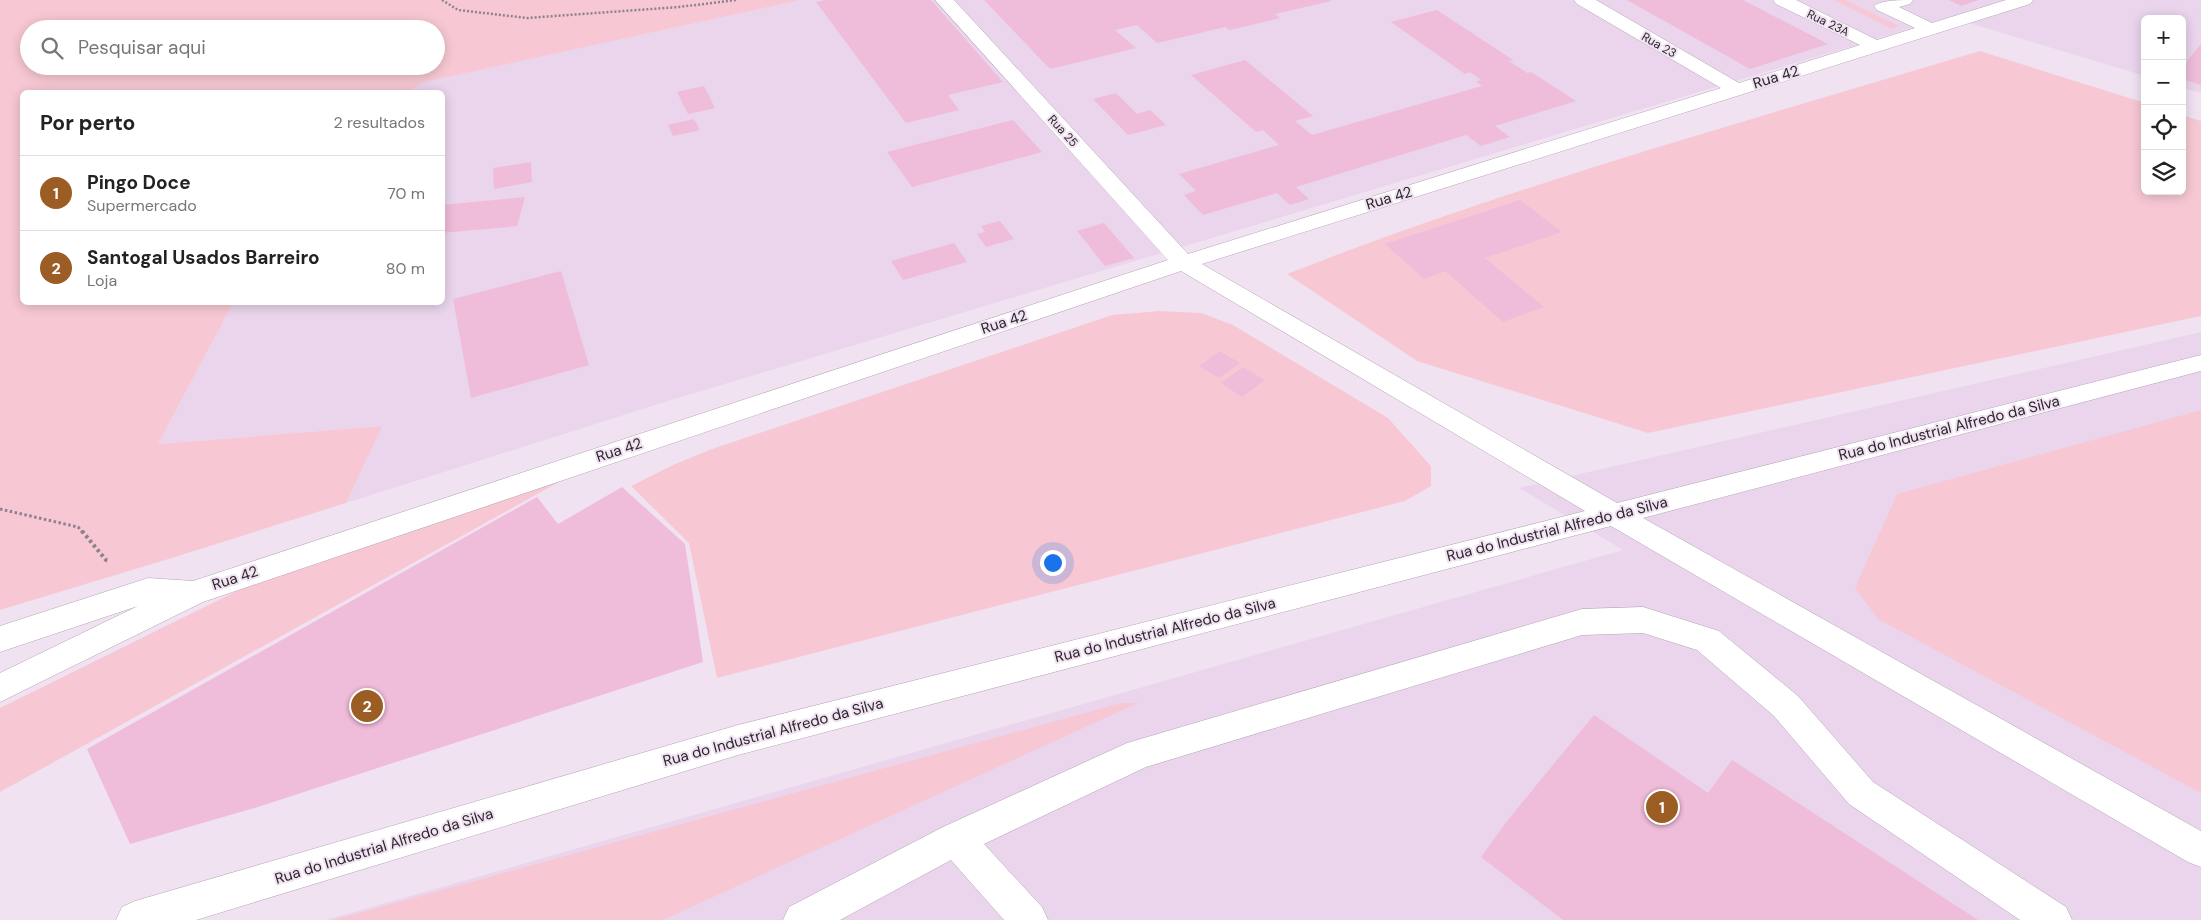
<!DOCTYPE html>
<html lang="pt">
<meta charset="utf-8">
<style>
:root{--surface:#fff;--page:#f2f2f2;--text:#222;--muted:#767676;--line:#e0e0e0;--accent:#9b5d23}
body{margin:0;font-family:"DM Sans",sans-serif;background:var(--page);color:var(--text)}
.controls{position:absolute;right:15px;top:15px;display:grid;overflow:hidden;border-radius:8px;box-shadow:0 2px 12px #0003}
.controls button{width:45px;height:45px;display:grid;place-items:center;padding:0;border:0;border-bottom:1px solid var(--line);background:var(--surface);color:var(--text);font:25px sans-serif}
.you{position:absolute;left:1052px;top:562px;width:18px;height:18px;margin:-12px;border:4px solid #fff;border-radius:50%;background:#1a73e8;box-shadow:0 0 0 8px #1a73e833}
.badge{display:grid;place-items:center;width:32px;height:32px;border-radius:50%;background:var(--accent);color:#fff;font-size:16px;font-weight:700}
.pin{position:absolute;translate:-50% -50%;border:2px solid #fff;box-shadow:0 1px 5px #0006}
.list{margin:0;padding:0;list-style:none}
h2{display:flex;justify-content:space-between;align-items:center;height:65px;margin:0;padding:0 20px;font-size:21px}
h2 small{font-size:16px;font-weight:400;color:var(--muted)}
.list li{display:grid;grid-template-columns:32px 1fr auto;gap:15px;align-items:center;box-sizing:border-box;height:75px;padding:0 20px;border-top:1px solid var(--line)}
.list b{display:block;font-size:19px;white-space:nowrap}
.list p{margin:0;font-size:16px;white-space:nowrap;color:var(--muted)}
.list em{font-size:16px;font-style:normal;color:var(--muted)}
.icon{flex:none;width:28px;height:28px;fill:none;stroke:currentColor;stroke-width:2;stroke-linecap:round;stroke-linejoin:round}
.map{position:relative;flex:none;width:2201px;height:920px;overflow:hidden}
.search{position:absolute;background:var(--surface);box-shadow:0 2px 12px #0003;left:20px;top:20px;width:425px;height:55px;display:flex;align-items:center;gap:12px;box-sizing:border-box;padding:0 18px;border-radius:28px;color:var(--muted);font-size:19px}
.panel{position:absolute;background:var(--surface);box-shadow:0 2px 12px #0003;left:20px;top:90px;width:425px;height:215px;border-radius:8px}
.map>svg:first-child{display:block}
</style>
<div class="map">
<svg width="2201" height="920" viewBox="0 0 2201 920">
<rect width="100%" height="100%" fill="#f1e2f2"/>
<path fill="#ead5ec" d="M801,0H2201V93L2182,88V19H2145V76L1949,17L671,400L346,503L381,426L158,444L233,303L442,302V92H375Z
M2201,332V920H326L1623,550L1519,488Z"/>
<path fill="#f7c8d4" fill-rule="evenodd" d="M0,0H801L424,82L408,92H22V302L233,303L158,444L382,426L346,503L175,557L0,610ZM29,29H436V66H29Z
M1834,0H1845L1899,26L1892,29Z
M1980,51L2145,103V191H2182V115L2201,121V316L1648,433L1417,361L1287,274C1513,185 1748,121 1980,51Z
M1160,311L1201,313L1233,325L1388,418L1431,466V486L1405,501L717,678L689,543L631,486L675,464L712,449L1112,315Z
M2201,410V793L1878,619L1855,588L1897,494Z
M568,477L0,792V708L269,575Z
M1121,703H1138L663,920H333Z"/>
<path fill="#efbcda" d="M826,0H931L1003,82L948,95L959,110L906,123L816,2Z
M984,0H1331V1L1275,14L1280,18L1230,30L1225,27L1157,43L1137,25L1115,30L1136,48L1050,69Z
M1627,0H1743L1828,44L1750,69Z
M1949,0H1979L1961,6Z
M1437,10L1513,60L1509,61L1527,73L1531,72L1576,101L1495,126L1510,137L1481,146L1466,135L1296,187L1309,199L1290,205L1277,193L1203,215L1184,195L1196,191L1179,174L1279,145L1263,130L1256,132L1191,75L1245,60L1313,116L1295,121L1312,135L1482,86L1476,81L1481,80L1470,72L1465,74L1391,22Z
M2201,44V85L2182,79V67Z
M704,86L715,108L688,114L677,92Z
M1116,93L1137,114L1150,110L1166,125L1128,135L1093,99Z
M694,119L700,130L673,136L668,125Z
M1013,120L1042,152L912,187L887,152Z
M531,162L532,182L494,189L493,168Z
M525,197L517,226L442,233V205Z
M1520,200L1562,232L1485,258L1544,307L1503,322L1445,271L1424,279L1385,244Z
M1000,221L1014,239L986,247L977,234L985,232L981,226Z
M1104,223L1134,258L1105,266L1077,231Z
M954,243L967,262L903,280L891,261Z
M561,271L589,365L471,398L453,299Z
M1220,351L1240,363L1219,378L1199,366Z
M1243,367L1265,380L1242,397L1221,383Z
M622,487L685,544L703,662L258,807L130,844L87,749L537,497L558,524Z
M1594,715L1708,793L1732,760L1978,920H1563L1481,857L1507,821Z"/>
<g fill="none" stroke-linecap="round" stroke-linejoin="round">
<g stroke="#b3a5b4" stroke-width="1">
<path id="minor" d="M935,0H954L1188,254L1721,88L1577,4L1574,0H1596L1739,83L1860,45L1776,4L1773,0H1796L1877,40L1915,28L1877,10L1874,6C1881,0 1902,0 1913,0L1910,4L1899,7L1932,23L2006,0H2033L2030,4L1202,264L1617,503L2201,355V371L1643,518L2201,831V867L2188,862L1611,526L738,755L196,920H116L122,907L135,901L738,725L1585,511L1181,271L203,602L0,702V673L138,606L0,652V626L148,578L193,581L1168,260Z
M1643,607L1719,631L1798,696L1873,782L2066,907L2072,920H2020L1849,804L1774,716L1697,650L1643,633L1582,635L1146,767L984,844L1042,907L1048,920H1004L951,860L840,920H783L789,907L943,827L1127,743L1582,609Z"/>
</g>
<path stroke="#8c828d" stroke-width="2.5" stroke-dasharray="2 2" stroke-linecap="butt" d="M442,0L458,10L527,18L679,7L736,0"/>
<path stroke="#8c828d" stroke-width="3" stroke-dasharray="2.5 2.5" stroke-linecap="butt" d="M0,509L78,527L83,533"/>
<path stroke="#8c828d" stroke-width="4" stroke-dasharray="3 3" stroke-linecap="butt" d="M82,531L106,560L110,561"/>
<use href="#minor" fill="#fff" fill-rule="evenodd"/>
</g>
<g text-anchor="middle" dominant-baseline="central" stroke-width="4" stroke-linejoin="round" paint-order="stroke">
<g font-size="12" fill="#2b262c" stroke="#f1e2f2">
<text transform="translate(1828 23) rotate(26)">Rua 23A</text>
<text transform="translate(1659 45) rotate(30)">Rua 23</text>
<text transform="translate(1063 131) rotate(48)">Rua 25</text>
</g>
<g font-size="15" fill="#2b262c" stroke="#f1e2f2">
<text transform="translate(1776 77) rotate(-17)">Rua 42</text>
<text transform="translate(1389 198) rotate(-17)">Rua 42</text>
<text transform="translate(1004 322) rotate(-18)">Rua 42</text>
<text transform="translate(1949 428) rotate(-14)">Rua do Industrial Alfredo da Silva</text>
<text transform="translate(619 450) rotate(-18)">Rua 42</text>
<text transform="translate(1557 529) rotate(-14)">Rua do Industrial Alfredo da Silva</text>
<text transform="translate(235 578) rotate(-18)">Rua 42</text>
<text transform="translate(1165 630) rotate(-14)">Rua do Industrial Alfredo da Silva</text>
<text transform="translate(773 732) rotate(-15)">Rua do Industrial Alfredo da Silva</text>
<text transform="translate(384 846) rotate(-17)">Rua do Industrial Alfredo da Silva</text>
</g>
</g>
</svg>
<div class="controls">
<button>+</button>
<button>−</button>
<button><svg class="icon" aria-label="locate" viewBox="0 0 24 24"><circle cx="12" cy="12" r="6"/><path d="M12 2v4M12 18v4M2 12h4M18 12h4"/></svg></button>
<button><svg class="icon" aria-label="layers" viewBox="0 0 24 24"><path d="M12 4l9 5-9 5-9-5zM3 14l9 5 9-5"/></svg></button>
</div>
<div class="you"></div>
<div class="pin badge" style="left:1662px;top:807px">1</div>
<div class="pin badge" style="left:367px;top:706px">2</div>
<div class="search"><svg class="icon" aria-label="search" viewBox="0 0 24 24"><circle cx="10" cy="10" r="6"/><path d="M15 15l6 6"/></svg>Pesquisar aqui</div>
<section class="panel">
<h2>Por perto<small>2 resultados</small></h2>
<ul class="list">
<li><span class="badge">1</span><div><b>Pingo Doce</b><p>Supermercado</p></div><em>70 m</em></li>
<li><span class="badge">2</span><div><b>Santogal Usados Barreiro</b><p>Loja</p></div><em>80 m</em></li>
</ul>
</section>
</div>
